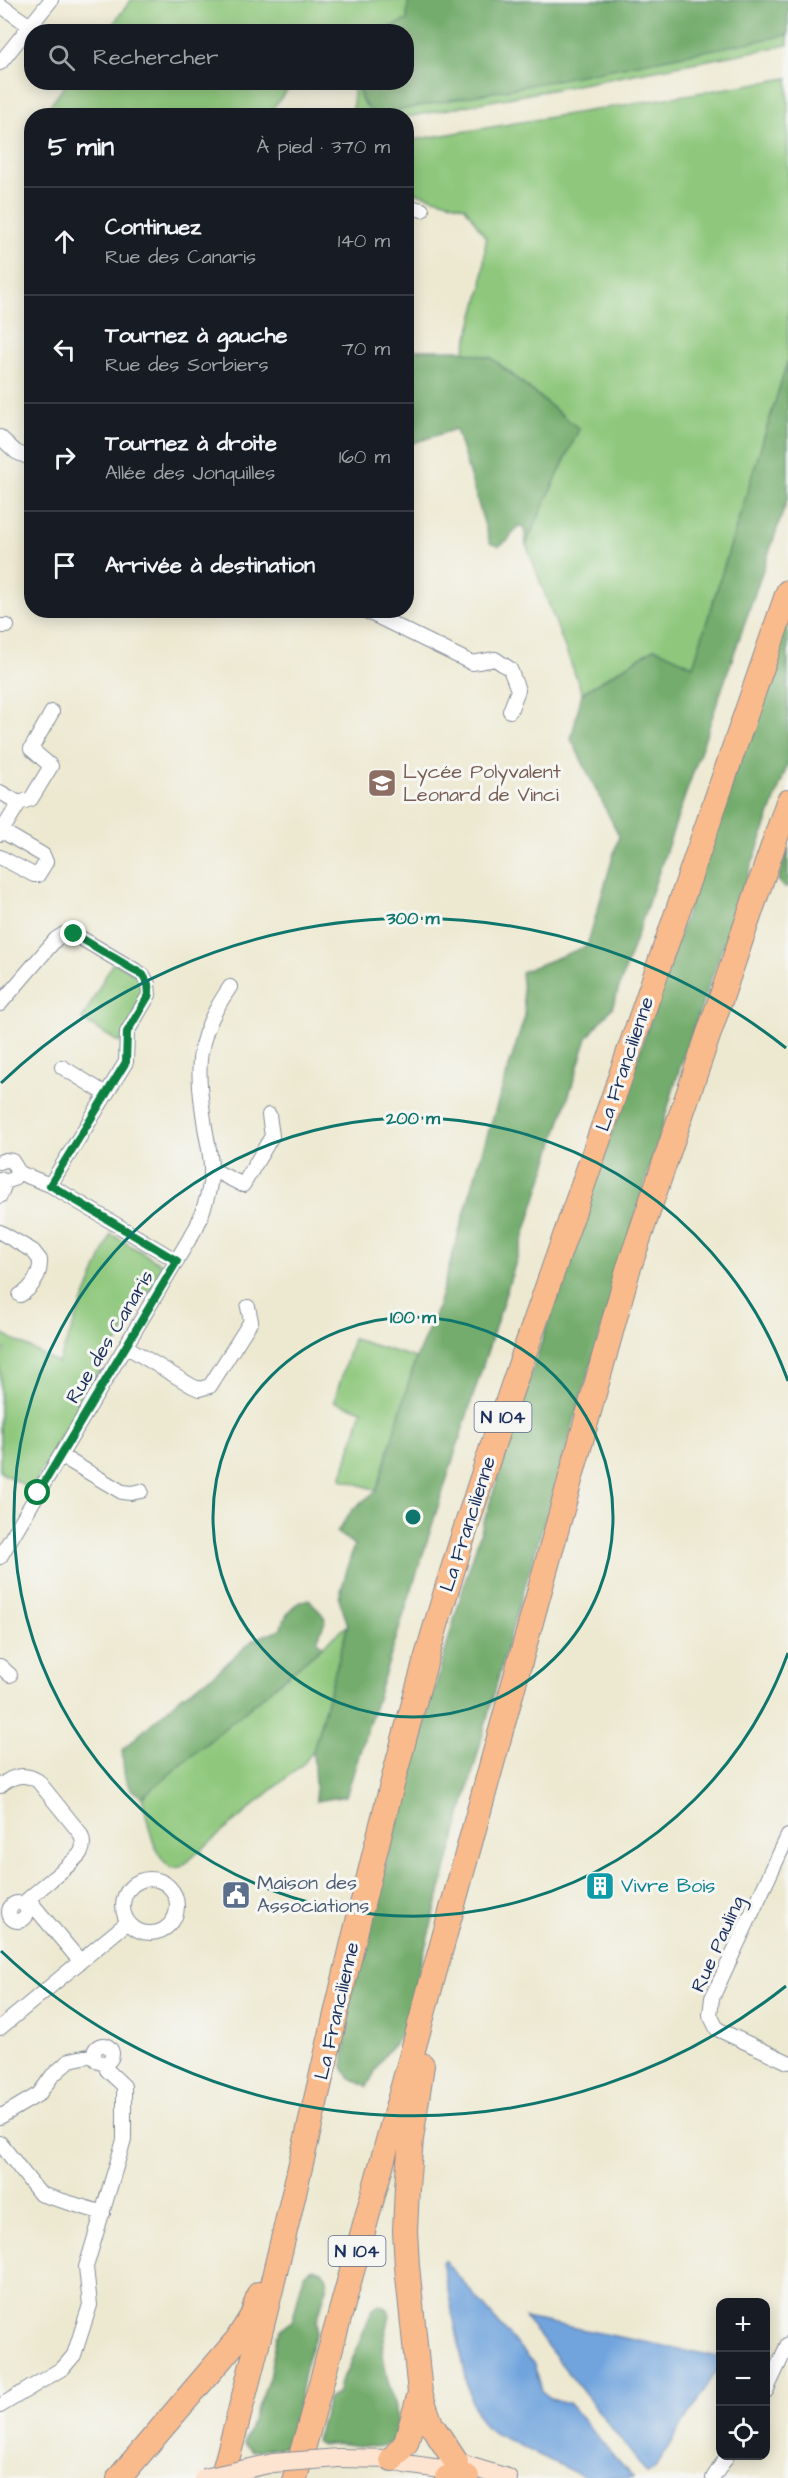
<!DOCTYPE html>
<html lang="fr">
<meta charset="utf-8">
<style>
:root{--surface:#171b24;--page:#20242c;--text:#f1f3f6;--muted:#9ea1a6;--line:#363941}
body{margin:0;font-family:"Architects Daughter",sans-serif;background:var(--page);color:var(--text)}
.controls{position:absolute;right:18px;bottom:18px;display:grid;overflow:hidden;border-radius:12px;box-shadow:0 3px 15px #0003}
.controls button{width:54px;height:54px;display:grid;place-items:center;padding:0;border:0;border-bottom:2px solid var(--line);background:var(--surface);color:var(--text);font:30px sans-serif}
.stop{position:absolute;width:18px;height:18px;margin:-14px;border:4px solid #0b8043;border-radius:50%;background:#fff}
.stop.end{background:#0b8043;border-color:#fff;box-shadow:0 2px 6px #0008}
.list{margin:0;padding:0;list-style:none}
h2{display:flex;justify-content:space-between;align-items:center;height:78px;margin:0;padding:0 24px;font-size:26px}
h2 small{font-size:20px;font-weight:400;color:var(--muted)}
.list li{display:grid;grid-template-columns:39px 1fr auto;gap:18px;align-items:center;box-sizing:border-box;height:108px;padding:0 24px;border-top:2px solid var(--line)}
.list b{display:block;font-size:22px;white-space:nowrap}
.list p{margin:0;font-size:20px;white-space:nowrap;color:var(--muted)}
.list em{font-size:20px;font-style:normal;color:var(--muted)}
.icon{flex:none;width:33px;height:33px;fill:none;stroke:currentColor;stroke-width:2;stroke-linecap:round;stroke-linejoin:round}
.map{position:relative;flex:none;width:788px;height:2478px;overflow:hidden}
.search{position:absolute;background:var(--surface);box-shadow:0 3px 15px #0003;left:24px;top:24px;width:390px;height:66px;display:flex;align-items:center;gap:15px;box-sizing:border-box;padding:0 21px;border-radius:24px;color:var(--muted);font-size:22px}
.panel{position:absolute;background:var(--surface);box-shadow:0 3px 15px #0003;left:24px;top:108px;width:390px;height:510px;border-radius:24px}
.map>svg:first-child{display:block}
</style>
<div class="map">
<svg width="788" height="2478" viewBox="0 0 788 2478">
<rect width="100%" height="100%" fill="#f6f6f2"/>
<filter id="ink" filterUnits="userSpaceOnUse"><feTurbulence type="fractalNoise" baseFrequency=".0167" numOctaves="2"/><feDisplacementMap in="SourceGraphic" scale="12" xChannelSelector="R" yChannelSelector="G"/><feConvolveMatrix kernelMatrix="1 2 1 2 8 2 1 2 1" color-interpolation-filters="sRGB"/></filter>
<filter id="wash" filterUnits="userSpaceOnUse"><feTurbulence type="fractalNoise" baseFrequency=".008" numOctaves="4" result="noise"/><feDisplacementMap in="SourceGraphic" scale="24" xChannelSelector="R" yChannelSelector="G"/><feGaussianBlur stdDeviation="1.35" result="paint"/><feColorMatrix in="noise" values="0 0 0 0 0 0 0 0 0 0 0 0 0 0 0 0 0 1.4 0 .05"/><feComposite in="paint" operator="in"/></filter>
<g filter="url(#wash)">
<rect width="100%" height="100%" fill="#ede9d1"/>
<path fill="#8fc87d" stroke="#557c6e" stroke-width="1.5" d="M131,0H788V45L407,117L353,115V86L349,83L406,82V32H107Z
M788,78V360L693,667L655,648L582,693L526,544L579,429L492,358L464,352L482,286L486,238L465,207L407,190V141Z
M67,83V82L293,83L272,109L280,115L49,116L44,113Z
M113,962C121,967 141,974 144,984C147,995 126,1031 120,1043L82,1020Z
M111,1234L165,1266L117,1342L31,1489L0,1472V1359L5,1350L0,1347V1332L58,1363Z
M353,1339L416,1358L377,1490L341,1479L362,1410L334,1402Z
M348,1625L313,1751L305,1762L181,1867L171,1868C151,1853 148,1820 142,1797Z"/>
<path fill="#73ac6c" stroke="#476e65" stroke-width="1.5" d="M408,0H505V2L522,0H788V35L374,115L362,101L357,83L406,82V32L380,31L407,20Z
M412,350H457L491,358L579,429L526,544L524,527L518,526L508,540L499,546L490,543L456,429L407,445V352Z
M788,360V497L612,1008L587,1038L346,1796L316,1801L313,1751L348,1625L339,1598L354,1545L337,1532L352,1510L377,1490L416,1358L437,1309L482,1152L525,1016L521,972L587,946L619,836L571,739L582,693L655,648L693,666Z
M788,613V763L680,1067L505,1653L402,2033L380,2062L367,2087L349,2077L343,2067L349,2002L390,1847L466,1578L538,1352Z
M788,847V887H783L778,880Z
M309,1599L326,1619L317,1641L323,1646L142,1797C120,1785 125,1772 122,1750L183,1695L215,1674L253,1640L280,1629C287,1613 291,1603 309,1599Z
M314,2268L322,2271L327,2278L326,2291L317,2321V2331L306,2362L296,2417L287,2446L252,2451L244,2443L269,2378L277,2336L283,2327L292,2321C296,2311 302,2276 305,2273C306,2272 312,2269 314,2268Z
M379,2305L388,2309L390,2316L382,2348L387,2377L398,2418L393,2443C365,2453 347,2439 321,2445L316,2441L328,2399L337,2394L340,2382L349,2368L372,2310Z"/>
<path fill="#71a4dd" stroke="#466a9e" stroke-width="1.5" d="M444,2260L534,2364L542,2391L551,2399L568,2404L572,2407L633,2478H586L494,2433L484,2425L478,2416L470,2397L442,2262Z
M525,2318L720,2357V2366L654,2469L647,2473Z"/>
</g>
<g filter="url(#ink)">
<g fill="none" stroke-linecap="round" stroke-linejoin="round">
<g stroke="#848c98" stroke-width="16">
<path id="street" d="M0,5L30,26
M0,63L51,0
M406,206L422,210
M0,437L16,452L32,459
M364,610L472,663L495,659L510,669L518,690L510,711
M0,626H7
M0,792L19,803L0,834
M19,803L31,799L51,766L31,749L52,712
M0,857L34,875H38L46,862L43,855L2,831
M0,1004L56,939L64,934H74L143,975L148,984L149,995L127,1032L126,1062L50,1185
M62,1067L106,1094
M0,1162L5,1160L12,1161L17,1169C17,1179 9,1184 0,1179
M211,1169L243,1185L272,1136L269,1115
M17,1172L50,1185L177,1261
M0,1196L6,1181
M0,1232L33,1251L40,1260C41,1274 32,1289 20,1295
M127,1347L192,1386L199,1389L210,1386L251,1321L248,1307
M61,1456L122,1492L131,1493L141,1491
M0,1557L197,1226C204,1208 212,1187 211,1168C211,1155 207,1140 205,1127C196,1067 194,1039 230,987
M0,1666L10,1675
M0,1786C12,1776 24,1772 38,1781L80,1833C83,1839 84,1846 81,1852C75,1863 35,1891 23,1904
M788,1836L712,1998L710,2015L717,2029L788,2062
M123 1906a27 27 0 1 1 54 0a27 27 0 1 1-54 0Z
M28,1899L80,1961
M9 1912a9 9 0 1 1 18 0a9 9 0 1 1-18 0Z
M0,2028L128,1922
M94 2054a9 9 0 1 1 18 0a9 9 0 1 1-18 0Z
M0,2117L39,2094L52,2076L70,2060L93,2055
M0,2143L40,2194L103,2213
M766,2391L788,2344
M0,2406L63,2368L74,2355L90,2305L86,2267L124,2140V2086L107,2070L106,2063
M713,2478L727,2456"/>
</g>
<g stroke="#848c98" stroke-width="20">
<path id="secondary" d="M339,2458L392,2459L405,2464L441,2469L463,2476
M449,2460L508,2478"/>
</g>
<g stroke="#848c98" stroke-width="26">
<path id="highway" d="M422,2065L411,2139L407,2187L405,2231L407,2266L420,2393L431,2424L456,2462
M392,2459L406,2443L420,2393
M119,2478L237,2340L252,2316L259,2294
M222,2478C303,2185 357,1886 445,1595C487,1456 536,1319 584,1182C652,985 720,789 788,592
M295,2478L628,1270L788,802
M447,2478L467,2477"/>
</g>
<use href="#street" stroke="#fff" stroke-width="14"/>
<use href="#secondary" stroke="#fde4d1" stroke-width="18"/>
<use href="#highway" stroke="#fabb8c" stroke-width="24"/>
<g stroke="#848c98" stroke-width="20" stroke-linecap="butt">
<path id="secondary-bridge" d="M204,2478L273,2463L339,2458"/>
</g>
<use href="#secondary-bridge" stroke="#fde4d1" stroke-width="18"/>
</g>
</g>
<g fill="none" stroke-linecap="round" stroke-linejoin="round" filter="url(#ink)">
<path stroke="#0b8043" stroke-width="8" d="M38,1493L177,1261L50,1185L126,1062L127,1032L149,995L148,984L143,975L74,934"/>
</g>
<g fill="none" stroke="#0f766e" stroke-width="3">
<circle cx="413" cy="1517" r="200"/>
<path d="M788 1653A399 399 0 1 1 788 1381"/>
<path d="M786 1986A599 599 0 0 1 1 1951M1 1083A599 599 0 0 1 786 1048"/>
</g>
<defs>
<g id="school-square" transform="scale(1.5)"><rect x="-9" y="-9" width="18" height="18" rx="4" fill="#8d6e63" stroke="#f6f6f2"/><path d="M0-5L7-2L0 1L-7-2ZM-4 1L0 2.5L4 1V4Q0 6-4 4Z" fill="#fff"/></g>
<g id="building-square" transform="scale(1.5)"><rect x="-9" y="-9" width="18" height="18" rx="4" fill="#0f9aa8" stroke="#f6f6f2"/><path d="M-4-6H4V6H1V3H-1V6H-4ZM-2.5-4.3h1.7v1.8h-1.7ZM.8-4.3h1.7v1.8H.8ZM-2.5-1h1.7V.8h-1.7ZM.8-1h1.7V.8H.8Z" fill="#fff"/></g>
<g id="civic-square" transform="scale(1.5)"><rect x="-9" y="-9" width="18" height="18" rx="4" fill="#5c6f8a" stroke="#f6f6f2"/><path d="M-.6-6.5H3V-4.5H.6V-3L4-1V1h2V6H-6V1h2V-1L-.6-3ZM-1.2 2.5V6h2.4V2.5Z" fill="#fff"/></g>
</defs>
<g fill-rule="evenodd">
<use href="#school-square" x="382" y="783"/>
<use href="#building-square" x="600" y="1886"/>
<use href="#civic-square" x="236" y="1895"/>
</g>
<g text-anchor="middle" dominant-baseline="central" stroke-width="6" stroke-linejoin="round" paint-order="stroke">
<g fill="#f6f6f2" stroke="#5d6b8a" stroke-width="1.5">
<rect x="474.5" y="1402" width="57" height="30" rx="4.5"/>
<rect x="328.5" y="2236" width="57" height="30" rx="4.5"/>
</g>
<g font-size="18" font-weight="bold" fill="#1b2f5e">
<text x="503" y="1417">N 104</text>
<text x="357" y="2251">N 104</text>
</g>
<g font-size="20" fill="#785e54" stroke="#f6f6f2" text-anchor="start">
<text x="403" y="772">Lycée Polyvalent<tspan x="403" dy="23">Leonard de Vinci</tspan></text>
</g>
<g font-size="20" fill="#1b2f5e" stroke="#f6f6f2">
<text transform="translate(625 1064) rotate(-71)">La Francilienne</text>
<text transform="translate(110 1337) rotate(-59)">Rue des Canaris</text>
<text transform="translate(468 1524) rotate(-72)">La Francilienne</text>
<text transform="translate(718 1944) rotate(-66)">Rue Pauling</text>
<text transform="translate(337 2011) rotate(-77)">La Francilienne</text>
</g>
<g font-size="20" fill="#4e5e75" stroke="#f6f6f2" text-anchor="start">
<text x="257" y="1883">Maison des<tspan x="257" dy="23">Associations</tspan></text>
</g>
<g font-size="20" fill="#0d838f" stroke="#f6f6f2" text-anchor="start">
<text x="621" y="1886">Vivre Bois</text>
</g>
</g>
<circle cx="413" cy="1517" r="9" fill="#0f766e" stroke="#f6f6f2" stroke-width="3"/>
<g font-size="18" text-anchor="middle" font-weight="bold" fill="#0f766e" stroke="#f6f6f2" stroke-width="6" stroke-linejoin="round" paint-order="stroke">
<text x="413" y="924">300 m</text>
<text x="413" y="1124">200 m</text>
<text x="413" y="1323">100 m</text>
</g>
</svg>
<div class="controls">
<button>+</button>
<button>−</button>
<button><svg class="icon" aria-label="locate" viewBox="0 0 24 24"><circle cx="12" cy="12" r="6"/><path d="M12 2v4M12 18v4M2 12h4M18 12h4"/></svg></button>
</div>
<div class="stop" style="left:38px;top:1493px"></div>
<div class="stop end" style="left:74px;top:934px"></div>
<div class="search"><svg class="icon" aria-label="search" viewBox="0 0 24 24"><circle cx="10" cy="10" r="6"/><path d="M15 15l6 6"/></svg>Rechercher</div>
<section class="panel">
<h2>5 min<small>À pied · 370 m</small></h2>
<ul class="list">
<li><svg class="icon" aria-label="ahead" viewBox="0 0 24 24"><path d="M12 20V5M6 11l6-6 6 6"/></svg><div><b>Continuez</b><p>Rue des Canaris</p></div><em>140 m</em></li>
<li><svg class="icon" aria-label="left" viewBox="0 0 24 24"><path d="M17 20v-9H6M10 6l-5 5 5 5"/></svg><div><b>Tournez à gauche</b><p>Rue des Sorbiers</p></div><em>70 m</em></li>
<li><svg class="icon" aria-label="right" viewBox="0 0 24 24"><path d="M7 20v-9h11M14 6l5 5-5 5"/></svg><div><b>Tournez à droite</b><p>Allée des Jonquilles</p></div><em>160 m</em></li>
<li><svg class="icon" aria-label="arrive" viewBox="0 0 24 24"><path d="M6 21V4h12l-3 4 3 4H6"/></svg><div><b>Arrivée à destination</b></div></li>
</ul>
</section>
</div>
